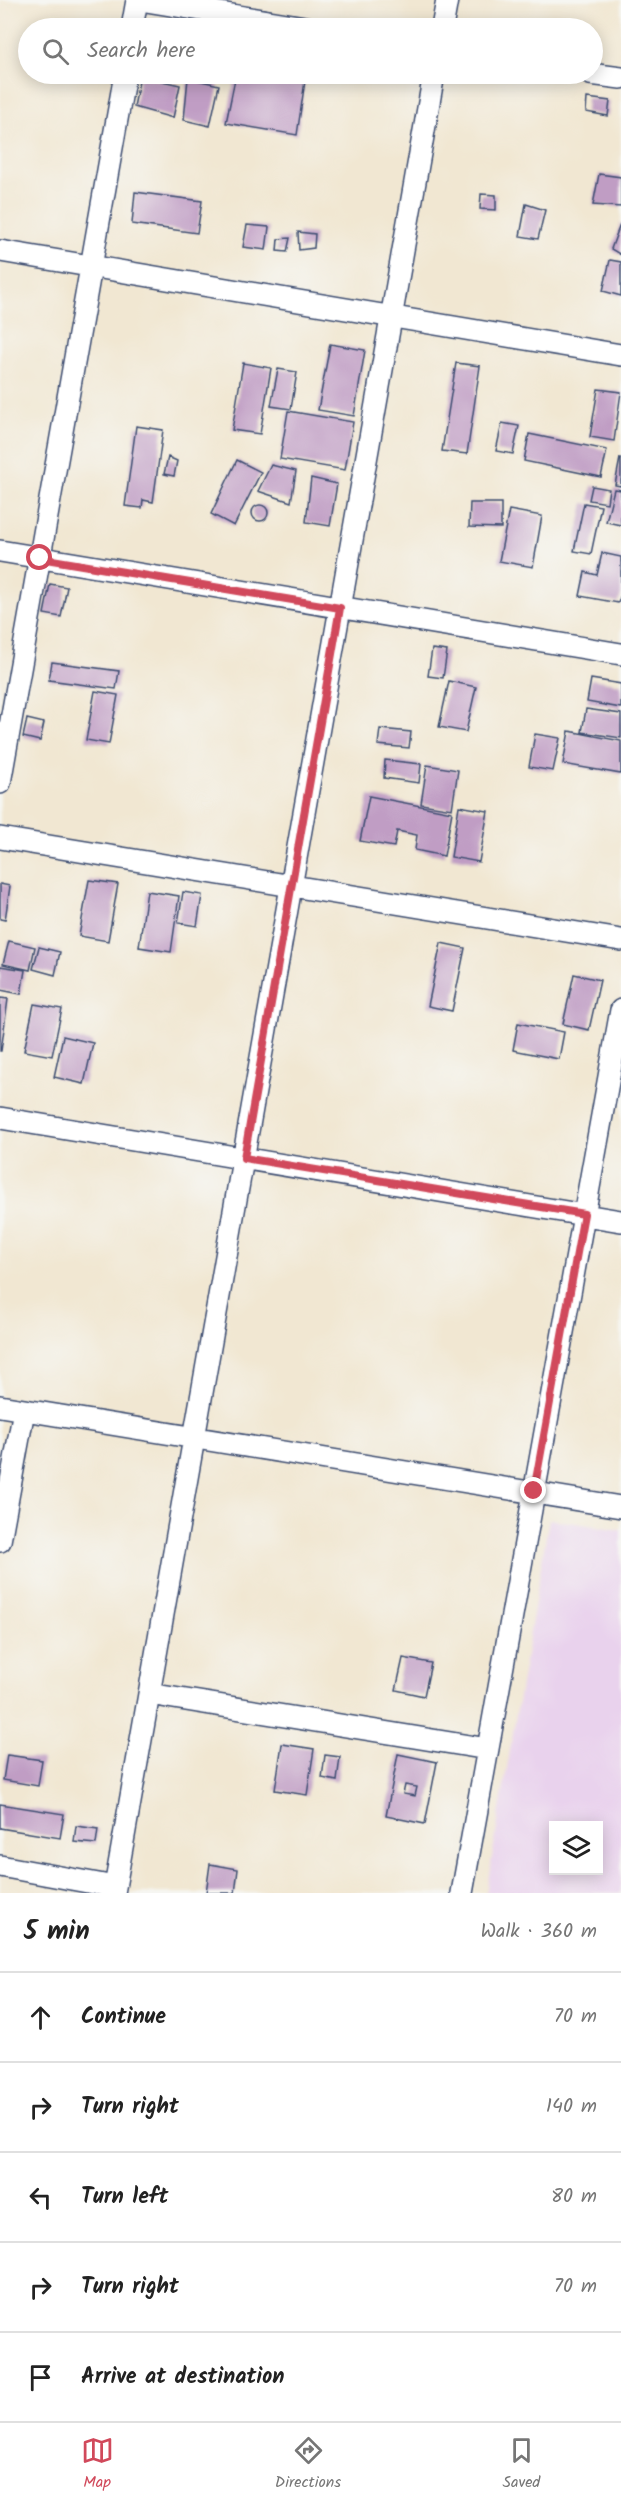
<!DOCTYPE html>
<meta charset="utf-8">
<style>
:root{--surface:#fff;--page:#f6f6f6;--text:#222;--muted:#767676;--line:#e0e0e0;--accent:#d1495b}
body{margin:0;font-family:Kalam,sans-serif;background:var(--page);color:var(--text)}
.controls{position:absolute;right:18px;bottom:18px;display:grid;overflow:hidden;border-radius:0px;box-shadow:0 3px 15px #0003}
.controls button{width:54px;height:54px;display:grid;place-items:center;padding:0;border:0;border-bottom:2px solid var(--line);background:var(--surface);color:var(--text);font:30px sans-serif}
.stop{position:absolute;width:18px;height:18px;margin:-14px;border:4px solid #d1495b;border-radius:50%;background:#fff}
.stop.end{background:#d1495b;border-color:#fff;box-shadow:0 2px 6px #0008}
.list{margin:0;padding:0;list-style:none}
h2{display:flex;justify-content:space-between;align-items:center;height:78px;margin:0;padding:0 24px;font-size:26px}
h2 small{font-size:20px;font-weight:400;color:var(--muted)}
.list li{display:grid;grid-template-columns:39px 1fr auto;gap:18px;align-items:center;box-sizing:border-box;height:90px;padding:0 24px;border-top:2px solid var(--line)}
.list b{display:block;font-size:22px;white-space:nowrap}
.list em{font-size:20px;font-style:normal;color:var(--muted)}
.icon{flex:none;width:33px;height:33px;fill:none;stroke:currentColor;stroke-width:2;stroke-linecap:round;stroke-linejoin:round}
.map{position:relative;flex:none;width:621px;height:1893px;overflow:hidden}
.search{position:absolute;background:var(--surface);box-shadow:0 3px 15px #0003;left:18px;right:18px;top:18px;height:66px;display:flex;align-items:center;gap:15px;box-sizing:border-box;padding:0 21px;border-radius:33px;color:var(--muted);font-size:22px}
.sheet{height:528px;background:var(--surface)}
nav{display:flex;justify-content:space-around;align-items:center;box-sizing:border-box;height:84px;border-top:2px solid var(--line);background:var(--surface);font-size:16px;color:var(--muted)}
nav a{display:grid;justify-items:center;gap:3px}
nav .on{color:var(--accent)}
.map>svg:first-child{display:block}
</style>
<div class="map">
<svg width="621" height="1893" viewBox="0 0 621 1893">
<rect width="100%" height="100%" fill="#f6f6f2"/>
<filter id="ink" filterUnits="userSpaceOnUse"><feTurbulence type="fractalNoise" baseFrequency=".0167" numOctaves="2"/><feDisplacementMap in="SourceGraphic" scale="12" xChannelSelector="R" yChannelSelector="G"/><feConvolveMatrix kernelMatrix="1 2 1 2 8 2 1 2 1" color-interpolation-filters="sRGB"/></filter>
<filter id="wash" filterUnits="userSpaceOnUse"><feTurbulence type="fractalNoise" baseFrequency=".008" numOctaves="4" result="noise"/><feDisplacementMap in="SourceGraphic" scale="24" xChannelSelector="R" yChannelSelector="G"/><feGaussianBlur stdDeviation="1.35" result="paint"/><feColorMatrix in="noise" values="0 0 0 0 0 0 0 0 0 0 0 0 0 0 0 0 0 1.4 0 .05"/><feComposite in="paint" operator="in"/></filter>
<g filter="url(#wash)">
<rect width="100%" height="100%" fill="#f1e7d2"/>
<path fill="#e9d2ed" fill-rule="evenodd" d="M549,1519L621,1530V1893H486ZM554,1826H598V1870H554Z"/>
<g id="blocks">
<path fill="#c09dc4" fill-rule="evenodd" d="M236,74H306L297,135L226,123Z
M140,76L180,85L173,118L134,107Z
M188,78L219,85L210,126L184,120Z
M587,98L610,101L608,116L586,112Z
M599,174L621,177V207L593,205Z
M135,192L202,201L197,233L132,224Z
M481,194L496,195V210L480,209Z
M526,204L545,210L538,239L520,236Z
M621,222V255L611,249Z
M247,225L269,227L266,250L243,247Z
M298,232L315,234L314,248L299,250Z
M290,238L287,252L277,251L278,239Z
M610,260L621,262V296L603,291Z
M330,344L365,350L354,416L318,410Z
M243,363L271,368L260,434L232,430Z
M456,363L480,366L467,454L442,451Z
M278,369L297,372L291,409L271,406Z
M598,389L621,392L614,441L590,437Z
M288,411L353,422L345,470L280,459Z
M502,423L519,426L513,454L496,451Z
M136,426L163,430L153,502L143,500L142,508L125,506Z
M529,434L607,450L601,477L524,461Z
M168,457L177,461L174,476L164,474Z
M620,458H621V486L615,485Z
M237,460L261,472L234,526L211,514Z
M271,465L296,471L291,502L258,491Z
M311,478L337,484L330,526L306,522Z
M592,486L609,489L607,503L589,500Z
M614,489L621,490V525L606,522Z
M470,503H501V528L469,527Z
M584,503L601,506L591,554L574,551Z
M252 513a8 8 0 1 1 16 0a8 8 0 1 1-16 0Z
M509,510L542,516L533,567L499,561Z
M602,553L621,557V595L618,603L580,596L585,572L597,575Z
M50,584L67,587L61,617L44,614Z
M432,649L447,651L443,678L428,676Z
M52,662L119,671L116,689L49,680Z
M591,679L621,684V708L587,702Z
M449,681L476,687L466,732L439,727Z
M95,691L118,695L109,744L86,740Z
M586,709L621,714V738L582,732Z
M27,719L44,723L40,741L23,737Z
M380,729L411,732L409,748L378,745Z
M569,731L621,741V774L563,764Z
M535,734L560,738L553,771L529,767Z
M385,760L421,764L419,783L384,778Z
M427,765L458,770L452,809L421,804Z
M369,796L452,812L444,856L415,850L417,835L397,831L394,847L360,841Z
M459,806L488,811L479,862L451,857Z
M89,880L118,884L108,941L79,936Z
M0,884L10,886L5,920L0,919Z
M147,891L179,896L171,952L139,947Z
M183,892L202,895L197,926L178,923Z
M9,941L35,947L30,970L3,964Z
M441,943L465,948L452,1011L428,1006Z
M39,947L60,952L55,975L33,969Z
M0,966L25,970L21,994L0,990Z
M574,974L600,980L589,1030L563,1024Z
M0,998L8,999L1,1051H0Z
M34,1004L62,1009L52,1056L24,1051Z
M518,1023L564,1032L559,1059L513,1050Z
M63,1036L93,1043L84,1084L54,1077Z
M403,1658L431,1663L424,1696L396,1690Z
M282,1744L314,1749L307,1795L275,1790Z
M398,1754L437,1762L425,1824L386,1816ZM405,1785L417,1787L415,1796L403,1794Z
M7,1755L42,1760L38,1786L3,1780Z
M325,1755L340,1757L337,1781L322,1778Z
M0,1804L64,1814L60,1838L0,1828Z
M76,1826L98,1829L96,1844L74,1842Z
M210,1864L238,1869L235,1893H206Z"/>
</g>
</g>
<g filter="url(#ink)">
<use href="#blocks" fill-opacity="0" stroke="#3b4b6f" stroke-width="1.5"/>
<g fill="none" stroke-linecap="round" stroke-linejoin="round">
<g stroke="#3b4b6f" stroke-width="24">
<path id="minor" d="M140,0L311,28
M132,28L137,0
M442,28L447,0
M590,74L621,78
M0,251L621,355
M0,551L621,654
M0,783L125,74
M0,838L621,940
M0,1118L621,1221
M0,1406L621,1507
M0,1541L24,1410
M149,1694L488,1749
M0,1866L115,1887
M114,1893L434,74
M462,1893L621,1010"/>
</g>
<use href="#minor" stroke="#fff" stroke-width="21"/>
</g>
</g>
<g fill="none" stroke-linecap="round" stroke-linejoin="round" filter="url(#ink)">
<path stroke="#d1495b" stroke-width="8" d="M40,558L340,608L244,1158L584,1214L534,1491"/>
</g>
</svg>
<div class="controls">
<button><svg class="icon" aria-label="layers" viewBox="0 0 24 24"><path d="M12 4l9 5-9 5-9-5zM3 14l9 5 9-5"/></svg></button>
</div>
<div class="stop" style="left:40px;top:558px"></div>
<div class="stop end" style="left:534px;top:1491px"></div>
<div class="search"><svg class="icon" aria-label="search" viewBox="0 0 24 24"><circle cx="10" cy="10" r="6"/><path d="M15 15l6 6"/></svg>Search here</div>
</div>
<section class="sheet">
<h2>5 min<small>Walk · 360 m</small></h2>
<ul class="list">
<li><svg class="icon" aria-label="ahead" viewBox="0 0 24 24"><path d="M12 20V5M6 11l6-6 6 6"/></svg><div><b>Continue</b></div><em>70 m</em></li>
<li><svg class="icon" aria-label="right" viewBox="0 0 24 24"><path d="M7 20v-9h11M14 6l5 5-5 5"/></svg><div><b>Turn right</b></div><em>140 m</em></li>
<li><svg class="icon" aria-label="left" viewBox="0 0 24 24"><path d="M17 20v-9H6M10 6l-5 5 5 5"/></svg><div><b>Turn left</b></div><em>80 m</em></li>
<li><svg class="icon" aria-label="right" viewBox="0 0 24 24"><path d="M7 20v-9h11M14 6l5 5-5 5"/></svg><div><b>Turn right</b></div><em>70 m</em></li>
<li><svg class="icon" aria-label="arrive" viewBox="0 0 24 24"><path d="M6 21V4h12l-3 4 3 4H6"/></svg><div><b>Arrive at destination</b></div></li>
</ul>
</section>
<nav>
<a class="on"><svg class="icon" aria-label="map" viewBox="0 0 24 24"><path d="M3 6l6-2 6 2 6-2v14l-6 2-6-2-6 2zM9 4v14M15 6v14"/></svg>Map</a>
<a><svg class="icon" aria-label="directions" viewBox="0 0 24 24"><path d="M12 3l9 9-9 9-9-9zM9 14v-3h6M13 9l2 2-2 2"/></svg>Directions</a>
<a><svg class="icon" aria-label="saved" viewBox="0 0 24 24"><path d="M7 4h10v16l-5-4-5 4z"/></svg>Saved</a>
</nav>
